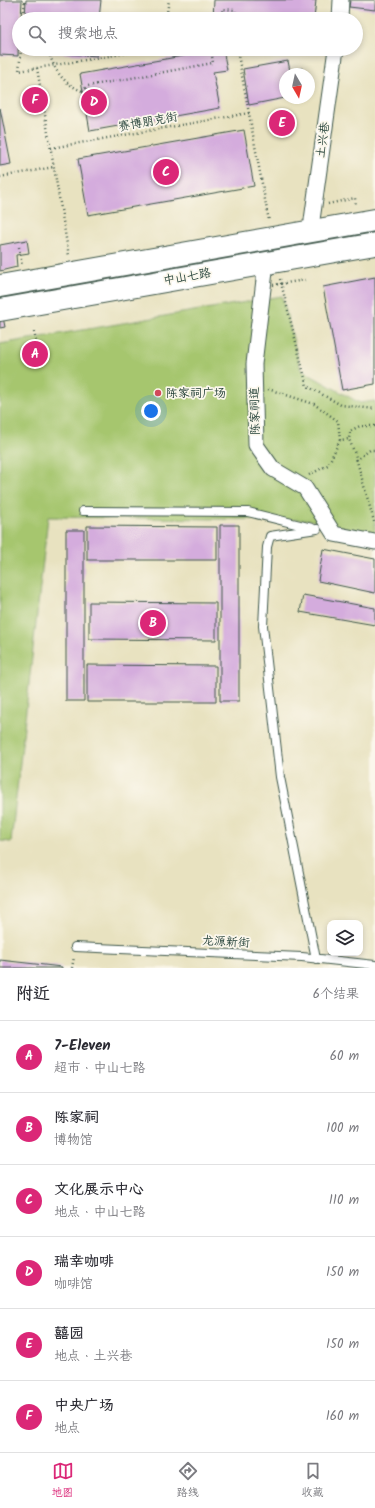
<!DOCTYPE html>
<html lang="zh">
<meta charset="utf-8">
<style>
:root{--surface:#fff;--page:#f7f7f7;--text:#2b2b33;--muted:#7c7c81;--line:#e1e1e2;--accent:#db2777}
body{margin:0;font-family:Kalam,"LXGW WenKai TC",sans-serif;background:var(--page);color:var(--text)}
.controls{position:absolute;right:12px;bottom:12px;display:grid;overflow:hidden;border-radius:8px;box-shadow:0 2px 6px #0003}
.controls button{width:36px;height:36px;display:grid;place-items:center;padding:0;border:0;border-bottom:1px solid var(--line);background:var(--surface);color:var(--text);font:20px sans-serif}
.compass{position:absolute;left:279px;top:68px;width:36px;height:36px;border-radius:50%;background:var(--surface);box-shadow:0 2px 6px #0003;rotate:171deg}
.you{position:absolute;left:151px;top:411px;width:14px;height:14px;margin:-10px;border:3px solid #fff;border-radius:50%;background:#1a73e8;box-shadow:0 0 0 6px #1a73e833}
.badge{display:grid;place-items:center;width:26px;height:26px;border-radius:50%;background:var(--accent);color:#fff;font-size:13px;font-weight:700}
.pin{position:absolute;translate:-50% -50%;border:2px solid #fff;box-shadow:0 1px 4px #0006}
.list{margin:0;padding:0;list-style:none}
h2{display:flex;justify-content:space-between;align-items:center;height:52px;margin:0;padding:0 16px;font-size:17px}
h2 small{font-size:13px;font-weight:400;color:var(--muted)}
.list li{display:grid;grid-template-columns:26px 1fr auto;gap:12px;align-items:center;box-sizing:border-box;height:72px;padding:0 16px;border-top:1px solid var(--line)}
.list b{display:block;font-size:15px;white-space:nowrap}
.list p{margin:0;font-size:13px;white-space:nowrap;color:var(--muted)}
.list em{font-size:13px;font-style:normal;color:var(--muted)}
.icon{flex:none;width:22px;height:22px;fill:none;stroke:currentColor;stroke-width:2;stroke-linecap:round;stroke-linejoin:round}
.map{position:relative;flex:none;width:375px;height:968px;overflow:hidden}
.search{position:absolute;background:var(--surface);box-shadow:0 2px 6px #0003;left:12px;right:12px;top:12px;height:44px;display:flex;align-items:center;gap:10px;box-sizing:border-box;padding:0 14px;border-radius:22px;color:var(--muted);font-size:15px}
.sheet{height:484px;background:var(--surface)}
nav{display:flex;justify-content:space-around;align-items:center;box-sizing:border-box;height:56px;border-top:1px solid var(--line);background:var(--surface);font-size:11px;color:var(--muted)}
nav a{display:grid;justify-items:center;gap:2px}
nav .on{color:var(--accent)}
.map>svg:first-child{display:block}
</style>
<div class="map">
<svg width="375" height="968" viewBox="0 0 375 968">
<rect width="100%" height="100%" fill="#fbf7ec"/>
<filter id="ink" filterUnits="userSpaceOnUse"><feTurbulence type="fractalNoise" baseFrequency=".025" numOctaves="2"/><feDisplacementMap in="SourceGraphic" scale="8" xChannelSelector="R" yChannelSelector="G"/><feConvolveMatrix kernelMatrix="1 2 1 2 8 2 1 2 1" color-interpolation-filters="sRGB"/></filter>
<filter id="wash" filterUnits="userSpaceOnUse"><feTurbulence type="fractalNoise" baseFrequency=".012" numOctaves="4" result="noise"/><feDisplacementMap in="SourceGraphic" scale="16" xChannelSelector="R" yChannelSelector="G"/><feGaussianBlur stdDeviation="0.9" result="paint"/><feColorMatrix in="noise" values="0 0 0 0 0 0 0 0 0 0 0 0 0 0 0 0 0 1.4 0 .05"/><feComposite in="paint" operator="in"/></filter>
<g filter="url(#wash)">
<rect width="100%" height="100%" fill="#e8e2c0"/>
<path fill="#a6c66e" stroke="#628251" d="M282,296L301,370L360,403L375,401V534L309,520L48,517L11,842L0,841V344Z"/>
<g id="blocks">
<path fill="#d4acdd" d="M0,0H22L21,19H19L18,56L0,55Z
M26,0H101L99,19H25Z
M214,0H316L314,19L213,18Z
M350,0H375V10L349,7Z
M21,49H97V56L21,50Z
M194,49H223L227,70L213,72L220,108L90,131L80,74L194,54Z
M288,61L290,71L302,68L303,74H285V98L249,105L243,69Z
M0,108L11,164L0,166Z
M244,130L254,186L88,215L78,159Z
M27,240L29,253L16,255L17,267L0,271V245Z
M375,277V384L342,390L323,287Z
M0,302L5,327L0,328Z
M220,525H239V701H220Z
M87,526L217,527V560H87Z
M66,530H84V701H66Z
M323,549L375,559V593L318,581Z
M303,595L375,608V625L300,612Z
M89,602L216,603V640L89,639Z
M87,665L216,666V702H87Z
M0,960L62,967V968H0Z"/>
</g>
</g>
<g filter="url(#ink)">
<use href="#blocks" fill-opacity="0" stroke="#3d5649" stroke-width="1"/>
<g fill="none" stroke-linecap="round" stroke-linejoin="round">
<g stroke="#3d5649" stroke-width="10">
<path id="lane" d="M83,511L248,512L312,528
M75,947L302,957L375,965
M316,959L280,777L263,626L267,547L270,536L317,529"/>
</g>
<g stroke="#3d5649" stroke-width="17">
<path id="street" d="M340,19L341,0
M312,231V220L336,49
M266,263L254,364L256,445L273,469L305,488L334,534L375,542"/>
</g>
<g stroke="#3d5649" stroke-width="24">
<path id="primary" d="M0,286L375,220
M0,310L375,244"/>
</g>
<path stroke="#3d5649" stroke-width="2.5" stroke-dasharray="1 3" stroke-linecap="butt" d="M23,19L25,0
M166,19L169,0
M220,19L223,9L235,10L236,19
M21,49L19,71L151,49
M237,49L269,221
M49,52V49
M37,68L69,256
M82,91L88,86L213,63L211,49
M51,148L249,113
M0,177L54,167
M328,204L355,198L356,206
M19,247L22,266
M280,279L307,386L341,405L375,409
M34,332L37,346
M268,389L314,404L338,421L340,440
M375,426H360L350,431L349,439L355,454L375,525
M356,460L370,450H375
M309,475L328,465L340,440L349,439
M72,968L74,957"/>
<use href="#lane" stroke="#fff" stroke-width="8"/>
<use href="#street" stroke="#fff" stroke-width="15"/>
<use href="#primary" stroke="#fff" stroke-width="22"/>
<path stroke="#3d5649" stroke-width="2.5" stroke-dasharray="1 3" stroke-linecap="butt" d="M49,52C55,72 63,83 82,91
M273,285L305,280"/>
</g>
</g>
<circle fill="#d1495b" stroke="#fbf7ec" stroke-width="1.5" cx="158" cy="393" r="4"/>
<g text-anchor="middle" dominant-baseline="central" stroke-width="3.5" stroke-linejoin="round" paint-order="stroke">
<g font-size="12" fill="#1f3d34" stroke="#fbf7ec">
<text transform="translate(148 122) rotate(-10)">赛博朋克街</text>
<text transform="translate(323 140) rotate(-82)">土兴巷</text>
<text transform="translate(187 277) rotate(-10)">中山七路</text>
<text transform="translate(255 411) rotate(-91)">陈家祠道</text>
<text transform="translate(226 942) rotate(3)">龙源新街</text>
</g>
<g font-size="12" fill="#1f3d34" stroke="#fbf7ec" text-anchor="start">
<text x="166" y="393">陈家祠广场</text>
</g>
</g>
</svg>
<div class="controls">
<button><svg class="icon" aria-label="layers" viewBox="0 0 24 24"><path d="M12 4l9 5-9 5-9-5zM3 14l9 5 9-5"/></svg></button>
</div>
<svg class="compass" viewBox="-18 -18 36 36"><path d="M0-13l5 13h-10z" fill="#e53935"/><path d="M0 13l5-13h-10z" fill="#7c7c81"/></svg>
<div class="you"></div>
<div class="pin badge" style="left:35px;top:354px">A</div>
<div class="pin badge" style="left:153px;top:623px">B</div>
<div class="pin badge" style="left:166px;top:172px">C</div>
<div class="pin badge" style="left:94px;top:102px">D</div>
<div class="pin badge" style="left:282px;top:123px">E</div>
<div class="pin badge" style="left:35px;top:100px">F</div>
<div class="search"><svg class="icon" aria-label="search" viewBox="0 0 24 24"><circle cx="10" cy="10" r="6"/><path d="M15 15l6 6"/></svg>搜索地点</div>
</div>
<section class="sheet">
<h2>附近<small>6个结果</small></h2>
<ul class="list">
<li><span class="badge">A</span><div><b>7-Eleven</b><p>超市 · 中山七路</p></div><em>60 m</em></li>
<li><span class="badge">B</span><div><b>陈家祠</b><p>博物馆</p></div><em>100 m</em></li>
<li><span class="badge">C</span><div><b>文化展示中心</b><p>地点 · 中山七路</p></div><em>110 m</em></li>
<li><span class="badge">D</span><div><b>瑞幸咖啡</b><p>咖啡馆</p></div><em>150 m</em></li>
<li><span class="badge">E</span><div><b>囍园</b><p>地点 · 土兴巷</p></div><em>150 m</em></li>
<li><span class="badge">F</span><div><b>中央广场</b><p>地点</p></div><em>160 m</em></li>
</ul>
</section>
<nav>
<a class="on"><svg class="icon" aria-label="map" viewBox="0 0 24 24"><path d="M3 6l6-2 6 2 6-2v14l-6 2-6-2-6 2zM9 4v14M15 6v14"/></svg>地图</a>
<a><svg class="icon" aria-label="directions" viewBox="0 0 24 24"><path d="M12 3l9 9-9 9-9-9zM9 14v-3h6M13 9l2 2-2 2"/></svg>路线</a>
<a><svg class="icon" aria-label="saved" viewBox="0 0 24 24"><path d="M7 4h10v16l-5-4-5 4z"/></svg>收藏</a>
</nav>
